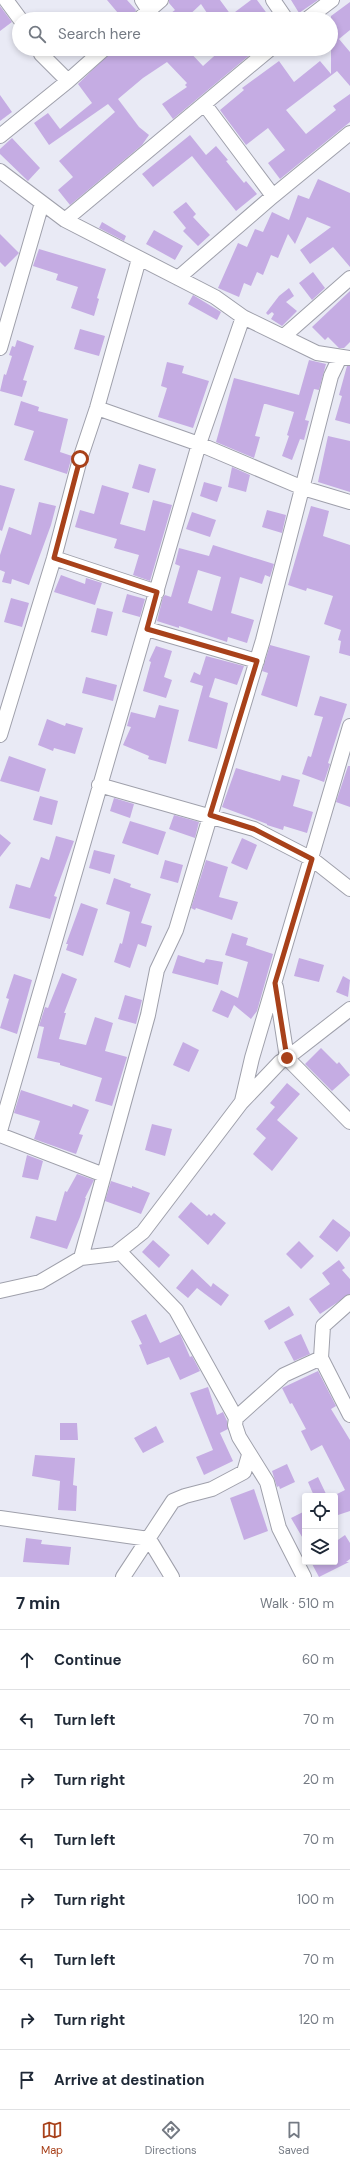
<!DOCTYPE html>
<meta charset="utf-8">
<style>
:root{--surface:#fff;--page:#f6f6f7;--text:#1f2937;--muted:#747a83;--line:#e0e1e3;--accent:#a8411a}
body{margin:0;font-family:"DM Sans",sans-serif;background:var(--page);color:var(--text)}
.controls{position:absolute;right:12px;bottom:12px;display:grid;overflow:hidden;border-radius:4px;box-shadow:0 2px 6px #0003}
.controls button{width:36px;height:36px;display:grid;place-items:center;padding:0;border:0;border-bottom:1px solid var(--line);background:var(--surface);color:var(--text);font:20px sans-serif}
.stop{position:absolute;width:12px;height:12px;margin:-9px;border:3px solid #a8411a;border-radius:50%;background:#fff}
.stop.end{background:#a8411a;border-color:#fff;box-shadow:0 1px 4px #0008}
.list{margin:0;padding:0;list-style:none}
h2{display:flex;justify-content:space-between;align-items:center;height:52px;margin:0;padding:0 16px;font-size:17px}
h2 small{font-size:13px;font-weight:400;color:var(--muted)}
.list li{display:grid;grid-template-columns:26px 1fr auto;gap:12px;align-items:center;box-sizing:border-box;height:60px;padding:0 16px;border-top:1px solid var(--line)}
.list b{display:block;font-size:15px;white-space:nowrap}
.list em{font-size:13px;font-style:normal;color:var(--muted)}
.icon{flex:none;width:22px;height:22px;fill:none;stroke:currentColor;stroke-width:2;stroke-linecap:round;stroke-linejoin:round}
.map{position:relative;flex:none;width:350px;height:1577px;overflow:hidden}
.search{position:absolute;background:var(--surface);box-shadow:0 2px 6px #0003;left:12px;right:12px;top:12px;height:44px;display:flex;align-items:center;gap:10px;box-sizing:border-box;padding:0 14px;border-radius:22px;color:var(--muted);font-size:15px}
.sheet{height:532px;background:var(--surface)}
nav{display:flex;justify-content:space-around;align-items:center;box-sizing:border-box;height:56px;border-top:1px solid var(--line);background:var(--surface);font-size:11px;color:var(--muted)}
nav a{display:grid;justify-items:center;gap:2px}
nav .on{color:var(--accent)}
.map>svg:first-child{display:block}
</style>
<div class="map">
<svg width="350" height="1577" viewBox="0 0 350 1577">
<rect width="100%" height="100%" fill="#e9eaf5"/>
<path fill="#c5ace3" fill-rule="evenodd" d="M107,0H127L136,10L131,19H123Z
M169,0H220L231,15L251,0H257L271,19H211L201,4L185,19H163L175,10L169,3Z
M291,0H318L299,13Z
M350,2V30L339,39L350,52V86L337,71L286,110L306,134L336,110L333,106L350,94V122L280,179L268,163L285,150L268,128L246,145L220,110L244,90L242,88L279,61L294,82L320,61L331,74V16Z
M0,6L12,22L0,31Z
M114,49H187L203,66L222,49H257L173,119L162,104L187,87L185,85L187,83L167,62L143,78L118,99L139,127L149,135L142,145L70,205L58,190L73,177L59,161L115,112L108,104L49,145L34,123L48,113L60,129L92,103L78,84Z
M0,95L12,112L0,121Z
M190,135L206,155L216,146L228,160L226,161L244,183L246,181L257,194L236,211L192,156L153,187L142,174Z
M12,138L40,168L28,181L0,154V149Z
M318,179L350,193V267L333,247L310,264L300,250L331,227L307,217L295,244L288,234L278,258L271,255L263,275L257,272L251,286L244,283L239,297L218,288L238,243L247,247L255,229L263,232L272,212L289,220L298,195L309,199Z
M186,202L196,214L193,217L210,235L198,246L183,231L186,228L173,212Z
M102,222L126,236L124,241L99,228Z
M154,230L183,246L175,260L146,244Z
M0,234L19,253L5,267L0,262Z
M39,249L106,269L97,298L99,299L94,316L71,308L78,287L56,280L58,274L33,266Z
M313,272L325,288L312,300L299,283Z
M289,288L294,296L286,302L297,311L282,326L271,319L274,314L272,312L268,315L266,313L279,296Z
M350,291V342L344,348H339L328,337L325,340L312,327Z
M193,295L221,312L217,320L188,304Z
M80,329L105,336L99,356L74,349Z
M17,340L34,346L23,380L27,381L22,397L0,391L4,374L6,375L12,356L9,355L12,346L15,347Z
M309,360L326,364L319,390L314,389L305,420L309,421L304,440L300,439L292,460L282,456L289,436L287,435L294,412L266,404H264L255,436L260,437L254,458L216,442L234,378L299,395Z
M167,362L184,366L182,373L209,381L193,428L158,417L167,388L161,386Z
M347,366H350V424L335,420L342,396L339,395Z
M21,401L39,407L38,411L68,419L60,452L72,456L67,474L24,460L34,431L14,425Z
M328,436L350,441V492L318,482Z
M139,464L156,469L149,493L132,488Z
M232,467L250,475L246,492L228,487Z
M204,482L222,487L217,502L200,496Z
M0,485L15,489L2,531L0,530Z
M102,485L129,493L120,524L145,531L153,500L172,505L150,581L133,575L139,555L114,548L117,539L75,527L80,510L94,514Z
M39,502L56,506L51,525L29,585L12,579L11,584L2,582L5,572L0,570V555L9,527L31,535Z
M311,506L329,511L323,536L350,545V656L339,653L341,641L338,640L341,630L324,624L333,596L307,588L306,591L288,585Z
M267,510L286,515L282,533L262,527Z
M192,512L216,520L210,537L186,529Z
M213,545L274,564L270,577L265,575L262,584L240,577L231,613L254,620L247,643L228,637L227,642L179,626V628L157,621L163,597L165,595L171,597L180,566L175,564L179,548L209,556ZM198,570L221,577L212,611L188,603Z
M61,575L85,584L86,578L102,583L95,605L54,592Z
M127,594L145,599L140,617L122,612Z
M11,598L29,603L22,627L4,622Z
M97,608L113,612L107,636L91,632Z
M270,645L310,656L297,707L261,695L268,673L262,671Z
M156,646L172,651L164,677L172,680L166,698L143,691L151,662L149,661Z
M206,656L244,666L237,685L215,678L209,697L228,703L217,749L188,741L203,686L190,682L194,672L200,675Z
M86,677L117,685L113,701L82,693Z
M320,696L347,704L328,763L330,764L324,782L302,774L308,756L311,757L323,717L314,715Z
M159,705L179,710L166,764L148,759L149,756L123,745L131,727L127,726L131,712L155,718Z
M47,719L65,726L66,723L83,728L75,754L54,748L53,751L38,745Z
M9,756L46,769L39,792L0,781Z
M348,766H350V807L336,802Z
M236,768L280,781L282,775L300,780L293,806L313,812L307,833L284,826L283,830L267,825V824L222,807Z
M40,796L58,801L52,825L33,820Z
M114,798L134,804L130,818L110,811Z
M174,815L199,822L195,838L169,829Z
M130,821L166,832L158,855L122,843Z
M0,834L11,843L0,857Z
M56,836L74,841L54,896L57,897L50,919L9,908L16,884L30,888L41,857L49,860Z
M242,838L257,845L247,870L231,863Z
M94,850L115,855L110,874L89,868Z
M165,860L183,865L178,883L160,878Z
M206,860L228,867L219,897L238,902L232,920L196,908L195,910L191,908Z
M114,878L131,884L130,887L151,894L141,923L152,926L146,947L138,944L130,968L114,962L120,943L122,944L130,912L106,904Z
M81,903L98,909L83,956L66,950L68,944H66Z
M232,933L248,938L246,945L273,954L257,1011L251,1019L234,1005L228,1018L212,1011L221,990L238,998L248,962L225,955Z
M178,955L204,963L206,959L223,962L218,985L172,973Z
M299,958L324,965L319,982L294,976Z
M62,973L77,979L64,1013H66L59,1039L86,1045L95,1017L113,1023L105,1051L127,1057L112,1106L95,1101L102,1078L60,1065V1063L37,1058L44,1027L39,1026L45,1007L48,1008Z
M14,974L32,980L17,1034L0,1028L9,999L6,998Z
M343,976L350,980L348,997L336,992Z
M125,995L142,1000L136,1024L118,1019Z
M183,1042L199,1050L189,1072L173,1065Z
M321,1048L337,1064L339,1062L350,1075L332,1091L305,1064Z
M287,1083L300,1094L277,1120L298,1138L272,1171L253,1154L266,1138L256,1129L275,1107L270,1103Z
M21,1090L72,1107L73,1104L89,1110L79,1134L83,1135L76,1154L34,1139L40,1121L14,1113Z
M152,1124L172,1129L165,1156L145,1150Z
M27,1155L43,1161L38,1180L22,1177Z
M77,1174L94,1180L85,1198H86L80,1217L67,1249L30,1238L36,1216L56,1221L65,1191L67,1192Z
M111,1181L132,1188V1186L150,1193L141,1214L105,1201Z
M191,1202L207,1216L209,1214L211,1216L214,1213L226,1223L208,1245L178,1217Z
M333,1219L350,1232V1236L337,1252L319,1237Z
M153,1240L170,1255L159,1268L142,1252Z
M299,1241L314,1256L301,1269L286,1254Z
M339,1260L345,1268L342,1270L350,1279V1294L320,1314L309,1299L330,1284L322,1273Z
M192,1269L211,1287L213,1283L229,1295L221,1306L197,1288L188,1298L176,1288Z
M289,1306L294,1315L269,1330L264,1321Z
M146,1314L160,1343L180,1334L190,1357L192,1356L200,1371L180,1380L169,1357L147,1365L139,1345L142,1344L131,1321Z
M301,1334L310,1354L294,1361L284,1342Z
M318,1371L336,1406L331,1409L350,1440V1511L335,1516V1495L345,1490L322,1445L311,1451L301,1431L306,1429L292,1403L290,1404L282,1388Z
M208,1387L217,1415L223,1412L227,1421L228,1429L220,1433L233,1461L204,1475L196,1457L213,1450L190,1393Z
M60,1423H77L78,1440H60Z
M156,1426L164,1442L143,1453L134,1438Z
M35,1455L75,1458L73,1485L77,1486L76,1511L58,1510L60,1481L32,1476Z
M287,1464L295,1482L280,1489L279,1486L277,1487L272,1471Z
M318,1477L327,1496H314L308,1482Z
M254,1489L268,1531L244,1540L230,1498Z
M305,1511V1542L291,1518Z
M345,1535L350,1543V1559L346,1562H349L319,1577L311,1562H335V1542Z
M26,1538L42,1540L41,1544L71,1547L69,1565L23,1562Z"/>
<g fill="none" stroke-linecap="round" stroke-linejoin="round">
<g stroke="#9fa0ab" stroke-width="16">
<path id="minor" d="M6,0L20,19
M142,0L149,11
M273,0L286,19
M139,19L161,0
M307,19L332,0
M39,49L41,54L68,81
M205,105L273,196
M0,136L68,81L104,49
M0,171L65,220L215,297L243,317L317,353L350,358
M65,220L270,49
M178,278L273,196L350,133
M284,336L350,278
M0,348L42,203
M97,408L199,444L303,488L350,502
M54,558L157,592
M147,629L257,661
M0,735L54,558L80,459L97,408L139,259
M99,785L254,829L312,859L350,889
M276,987L287,1058L350,1122
M242,1101L252,1058L350,726
M0,1131L199,444L243,317
M0,1135L104,1175
M119,1251L176,1310L236,1418
M81,1258L148,1015L157,970L176,930L263,640L331,376L340,357
M0,1291L40,1282L81,1258L115,1254L143,1232L241,1103L280,1062L287,1058L350,1009
M321,1358L350,1415
M0,1518L149,1539L172,1577
M123,1577L173,1501L185,1496L212,1489L244,1472L249,1455
M304,1577L279,1528L267,1482L239,1437L235,1425L236,1418L284,1375L321,1358L323,1326L350,1302"/>
</g>
<use href="#minor" stroke="#fff" stroke-width="14"/>
</g>
<g fill="none" stroke-linecap="round" stroke-linejoin="round">
<path stroke="#a8411a" stroke-width="5" d="M80,459L54,558L157,592L147,629L257,661L210,815L254,829L312,859L275,983L287,1058"/>
</g>
</svg>
<div class="controls">
<button><svg class="icon" aria-label="locate" viewBox="0 0 24 24"><circle cx="12" cy="12" r="6"/><path d="M12 2v4M12 18v4M2 12h4M18 12h4"/></svg></button>
<button><svg class="icon" aria-label="layers" viewBox="0 0 24 24"><path d="M12 4l9 5-9 5-9-5zM3 14l9 5 9-5"/></svg></button>
</div>
<div class="stop" style="left:80px;top:459px"></div>
<div class="stop end" style="left:287px;top:1058px"></div>
<div class="search"><svg class="icon" aria-label="search" viewBox="0 0 24 24"><circle cx="10" cy="10" r="6"/><path d="M15 15l6 6"/></svg>Search here</div>
</div>
<section class="sheet">
<h2>7 min<small>Walk · 510 m</small></h2>
<ul class="list">
<li><svg class="icon" aria-label="ahead" viewBox="0 0 24 24"><path d="M12 20V5M6 11l6-6 6 6"/></svg><div><b>Continue</b></div><em>60 m</em></li>
<li><svg class="icon" aria-label="left" viewBox="0 0 24 24"><path d="M17 20v-9H6M10 6l-5 5 5 5"/></svg><div><b>Turn left</b></div><em>70 m</em></li>
<li><svg class="icon" aria-label="right" viewBox="0 0 24 24"><path d="M7 20v-9h11M14 6l5 5-5 5"/></svg><div><b>Turn right</b></div><em>20 m</em></li>
<li><svg class="icon" aria-label="left" viewBox="0 0 24 24"><path d="M17 20v-9H6M10 6l-5 5 5 5"/></svg><div><b>Turn left</b></div><em>70 m</em></li>
<li><svg class="icon" aria-label="right" viewBox="0 0 24 24"><path d="M7 20v-9h11M14 6l5 5-5 5"/></svg><div><b>Turn right</b></div><em>100 m</em></li>
<li><svg class="icon" aria-label="left" viewBox="0 0 24 24"><path d="M17 20v-9H6M10 6l-5 5 5 5"/></svg><div><b>Turn left</b></div><em>70 m</em></li>
<li><svg class="icon" aria-label="right" viewBox="0 0 24 24"><path d="M7 20v-9h11M14 6l5 5-5 5"/></svg><div><b>Turn right</b></div><em>120 m</em></li>
<li><svg class="icon" aria-label="arrive" viewBox="0 0 24 24"><path d="M6 21V4h12l-3 4 3 4H6"/></svg><div><b>Arrive at destination</b></div></li>
</ul>
</section>
<nav>
<a class="on"><svg class="icon" aria-label="map" viewBox="0 0 24 24"><path d="M3 6l6-2 6 2 6-2v14l-6 2-6-2-6 2zM9 4v14M15 6v14"/></svg>Map</a>
<a><svg class="icon" aria-label="directions" viewBox="0 0 24 24"><path d="M12 3l9 9-9 9-9-9zM9 14v-3h6M13 9l2 2-2 2"/></svg>Directions</a>
<a><svg class="icon" aria-label="saved" viewBox="0 0 24 24"><path d="M7 4h10v16l-5-4-5 4z"/></svg>Saved</a>
</nav>
